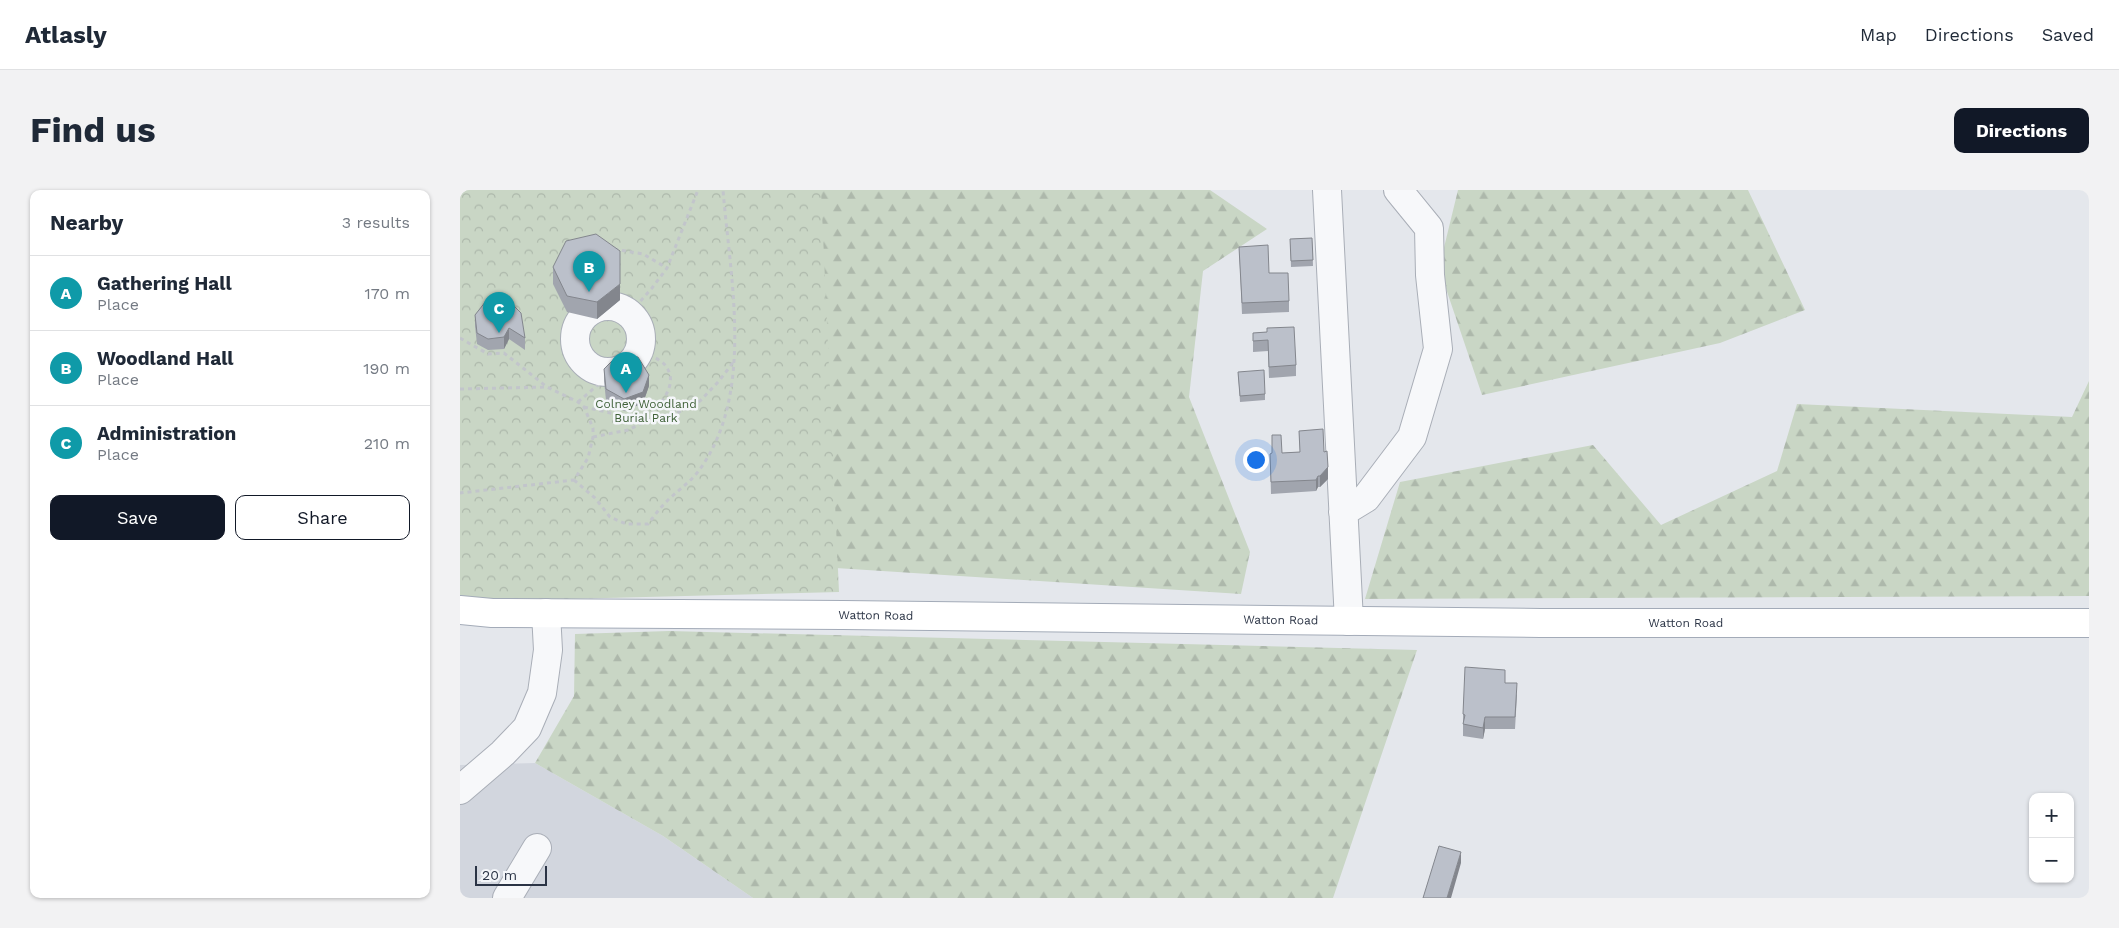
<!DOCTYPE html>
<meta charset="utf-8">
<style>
:root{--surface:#fff;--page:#f2f2f3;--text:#1f2937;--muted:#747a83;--line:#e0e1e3;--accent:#111827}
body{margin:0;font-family:"Work Sans",sans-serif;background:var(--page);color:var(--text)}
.controls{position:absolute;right:15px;bottom:15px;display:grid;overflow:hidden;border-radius:10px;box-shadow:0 1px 4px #0004}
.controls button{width:45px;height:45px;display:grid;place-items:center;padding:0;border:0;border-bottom:1px solid var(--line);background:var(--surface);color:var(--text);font:25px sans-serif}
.scale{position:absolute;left:15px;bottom:12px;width:72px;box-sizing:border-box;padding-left:5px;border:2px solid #2b3445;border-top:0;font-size:14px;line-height:18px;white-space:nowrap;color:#2b3445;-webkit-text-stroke:4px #f4f6f9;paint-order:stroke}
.you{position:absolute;left:795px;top:269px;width:18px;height:18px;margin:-12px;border:4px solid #fff;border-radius:50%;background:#1a73e8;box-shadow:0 0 0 8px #1a73e833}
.badge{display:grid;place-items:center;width:32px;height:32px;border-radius:50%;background:var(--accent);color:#fff;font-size:16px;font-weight:700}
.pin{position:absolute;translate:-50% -41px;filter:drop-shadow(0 1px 2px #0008)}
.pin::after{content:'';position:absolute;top:26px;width:18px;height:15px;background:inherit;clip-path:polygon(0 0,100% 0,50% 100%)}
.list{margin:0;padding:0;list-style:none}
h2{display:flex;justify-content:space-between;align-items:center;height:65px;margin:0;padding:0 20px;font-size:21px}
h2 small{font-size:16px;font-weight:400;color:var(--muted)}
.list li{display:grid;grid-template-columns:32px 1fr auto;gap:15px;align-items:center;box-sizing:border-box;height:75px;padding:0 20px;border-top:1px solid var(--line)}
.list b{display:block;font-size:19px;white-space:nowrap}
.list p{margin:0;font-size:16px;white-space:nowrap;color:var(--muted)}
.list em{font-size:16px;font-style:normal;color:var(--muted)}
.actions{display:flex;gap:10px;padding:15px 20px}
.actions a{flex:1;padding:11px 0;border:1px solid var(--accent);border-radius:10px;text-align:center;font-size:18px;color:var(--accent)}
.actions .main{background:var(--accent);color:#fff}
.map{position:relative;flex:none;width:1629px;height:708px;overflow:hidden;border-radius:10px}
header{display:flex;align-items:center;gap:30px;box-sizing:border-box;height:70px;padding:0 25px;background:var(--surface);border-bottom:1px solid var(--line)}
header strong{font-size:24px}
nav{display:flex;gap:28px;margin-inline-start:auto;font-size:18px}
.intro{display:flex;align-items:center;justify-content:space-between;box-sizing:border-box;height:120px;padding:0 30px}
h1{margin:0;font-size:35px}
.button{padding:12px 22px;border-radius:10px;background:var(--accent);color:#fff;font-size:18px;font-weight:700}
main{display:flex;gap:30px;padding:0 30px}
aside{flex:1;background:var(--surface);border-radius:10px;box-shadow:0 1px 4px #0004}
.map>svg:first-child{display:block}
</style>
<header>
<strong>Atlasly</strong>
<nav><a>Map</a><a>Directions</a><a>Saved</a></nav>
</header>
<div class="intro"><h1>Find us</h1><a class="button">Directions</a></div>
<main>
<aside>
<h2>Nearby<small>3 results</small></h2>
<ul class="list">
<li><span class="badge" style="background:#0f9aa8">A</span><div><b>Gathering Hall</b><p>Place</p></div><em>170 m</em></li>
<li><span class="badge" style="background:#0f9aa8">B</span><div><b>Woodland Hall</b><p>Place</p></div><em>190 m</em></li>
<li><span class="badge" style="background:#0f9aa8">C</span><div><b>Administration</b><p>Place</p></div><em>210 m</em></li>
</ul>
<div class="actions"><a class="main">Save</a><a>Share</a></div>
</aside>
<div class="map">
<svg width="1629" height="708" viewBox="0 0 1629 708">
<defs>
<pattern id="forest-firs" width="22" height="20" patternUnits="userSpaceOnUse" patternTransform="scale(1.25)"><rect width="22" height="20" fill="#c9d6c5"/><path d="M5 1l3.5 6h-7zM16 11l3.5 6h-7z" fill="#adb8ab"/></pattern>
<pattern id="park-crowns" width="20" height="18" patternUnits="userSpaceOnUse" patternTransform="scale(1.25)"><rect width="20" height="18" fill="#c9d6c5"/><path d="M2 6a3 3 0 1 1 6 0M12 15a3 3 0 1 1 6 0" fill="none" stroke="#adb8ab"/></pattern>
</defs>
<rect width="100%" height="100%" fill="#e4e7ec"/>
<path fill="#d2d6de" d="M75,573L203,646L293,708H0V575Z"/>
<path fill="url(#forest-firs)" d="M0,0H750L807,39L743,81L729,207L790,362L781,404L0,354Z
M998,0H1288L1345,120L1260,153L1022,205L979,78Z
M1629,191V406L905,409L940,292L1133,255L1201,335L1317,281L1337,214L1612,227Z
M209,441L957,460L873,708H293L203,646L75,573L114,506L115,444Z"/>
<path fill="url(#park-crowns)" d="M0,0H361L379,402L28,411L0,409Z"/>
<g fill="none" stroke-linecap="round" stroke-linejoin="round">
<g stroke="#a9aeb7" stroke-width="30">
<path id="minor" d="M867,0L889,431
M115 149a33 33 0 1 1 66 0a33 33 0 1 1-66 0Z
M883,322L906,308L952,247L978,159L970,85L969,38L938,0
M0,600L43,563L67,538L82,503L88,460L86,423
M47,708L77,658"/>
</g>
<g stroke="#a3abb8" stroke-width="30">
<g id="major">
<path id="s1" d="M0,420L32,423L383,425L1081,433H1629"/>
</g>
</g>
<path stroke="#c2c5cb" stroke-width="3" stroke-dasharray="4 4" stroke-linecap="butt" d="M154,59L183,64L207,78
M170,123L192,98L207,78L238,0
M0,148L28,164L44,163L87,197
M0,199L87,197L118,212L124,217L133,238V247L128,268L114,290L0,303
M118,212L146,188
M124,217L186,231C198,216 221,195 205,175C200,169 187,164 181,160
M133,247L168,240L186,231L219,222L240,211L259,191L275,170
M114,290L135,308L150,327L166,334H188C194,326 200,318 207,311C218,300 231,292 240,279C295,203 270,87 263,0"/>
<use href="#minor" stroke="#f7f8fa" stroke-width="28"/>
<use href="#major" stroke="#fff" stroke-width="28"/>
</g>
<path fill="#a1a5ae" d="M852,48L853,76L831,77L830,49Z
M779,57L809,83L829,111V122L782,124Z
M93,77L160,110L137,129L107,122L93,94Z
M26,111L65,148V160L49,149L44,159L28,160L17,154L15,136V125Z
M807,138L836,175V186L809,188L808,161L793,162V143L807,142Z
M144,179L189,196L183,213L164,221L146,210L144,191Z
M778,182L805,204V210L780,212Z
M839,241L864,262L868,289L860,297H858L856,301L811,304L810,264L812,263V245L822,263L840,262Z
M1045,493L1057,505L1055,539H1025L1023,549L1003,546V524Z"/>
<path fill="#83868d" d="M160,94V110L137,129V112Z
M49,138V149L44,159V147Z
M189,185V196L183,213L164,221V209Z
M868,277V289L860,297V286Z
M858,286V297L856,301V290Z
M1025,527V539L1023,549V538Z
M1001,662V673L991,708H987Z"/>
<path fill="#bbc0ca" stroke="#83868d" d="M136,44L160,61V94L137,112L107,106L93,77L106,51Z
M852,48L853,70L831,71L830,49Z
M808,55L809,83H828L829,111L782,113L779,57Z
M46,108L61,123L65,148L49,138L44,147L28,149L17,143L15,125L26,111Z
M834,137L836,175L809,177L808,150L793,151V143L807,142V138Z
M157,166L178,167L189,185L183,202L164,209L146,199L144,179Z
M804,180L805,204L780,206L778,182Z
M863,239L864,262L867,261L868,277L860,286H858L856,290L811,292L810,264L812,263V245H821L822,263L840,262L839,241Z
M1005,477L1045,480V493H1057L1055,527H1025L1023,538L1003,534L1005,525L1003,524Z
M979,656L1001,662L987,708H963Z"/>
<g text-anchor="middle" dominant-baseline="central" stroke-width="5" stroke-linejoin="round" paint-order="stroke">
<g font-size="12" fill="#3f6138" stroke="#f4f6f9">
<text x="186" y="214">Colney Woodland<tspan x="186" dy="14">Burial Park</tspan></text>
</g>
<g font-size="12" fill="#2b3445" stroke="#f4f6f9">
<text stroke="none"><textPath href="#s1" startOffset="416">Watton Road</textPath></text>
<text stroke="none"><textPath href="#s1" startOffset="821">Watton Road</textPath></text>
<text stroke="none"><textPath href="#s1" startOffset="1226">Watton Road</textPath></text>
</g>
</g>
</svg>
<div class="controls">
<button>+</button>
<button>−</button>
</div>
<div class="scale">20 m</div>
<div class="you"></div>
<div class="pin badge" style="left:166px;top:203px;background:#0f9aa8">A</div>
<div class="pin badge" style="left:129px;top:102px;background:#0f9aa8">B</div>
<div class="pin badge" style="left:39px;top:143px;background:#0f9aa8">C</div>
</div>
</main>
